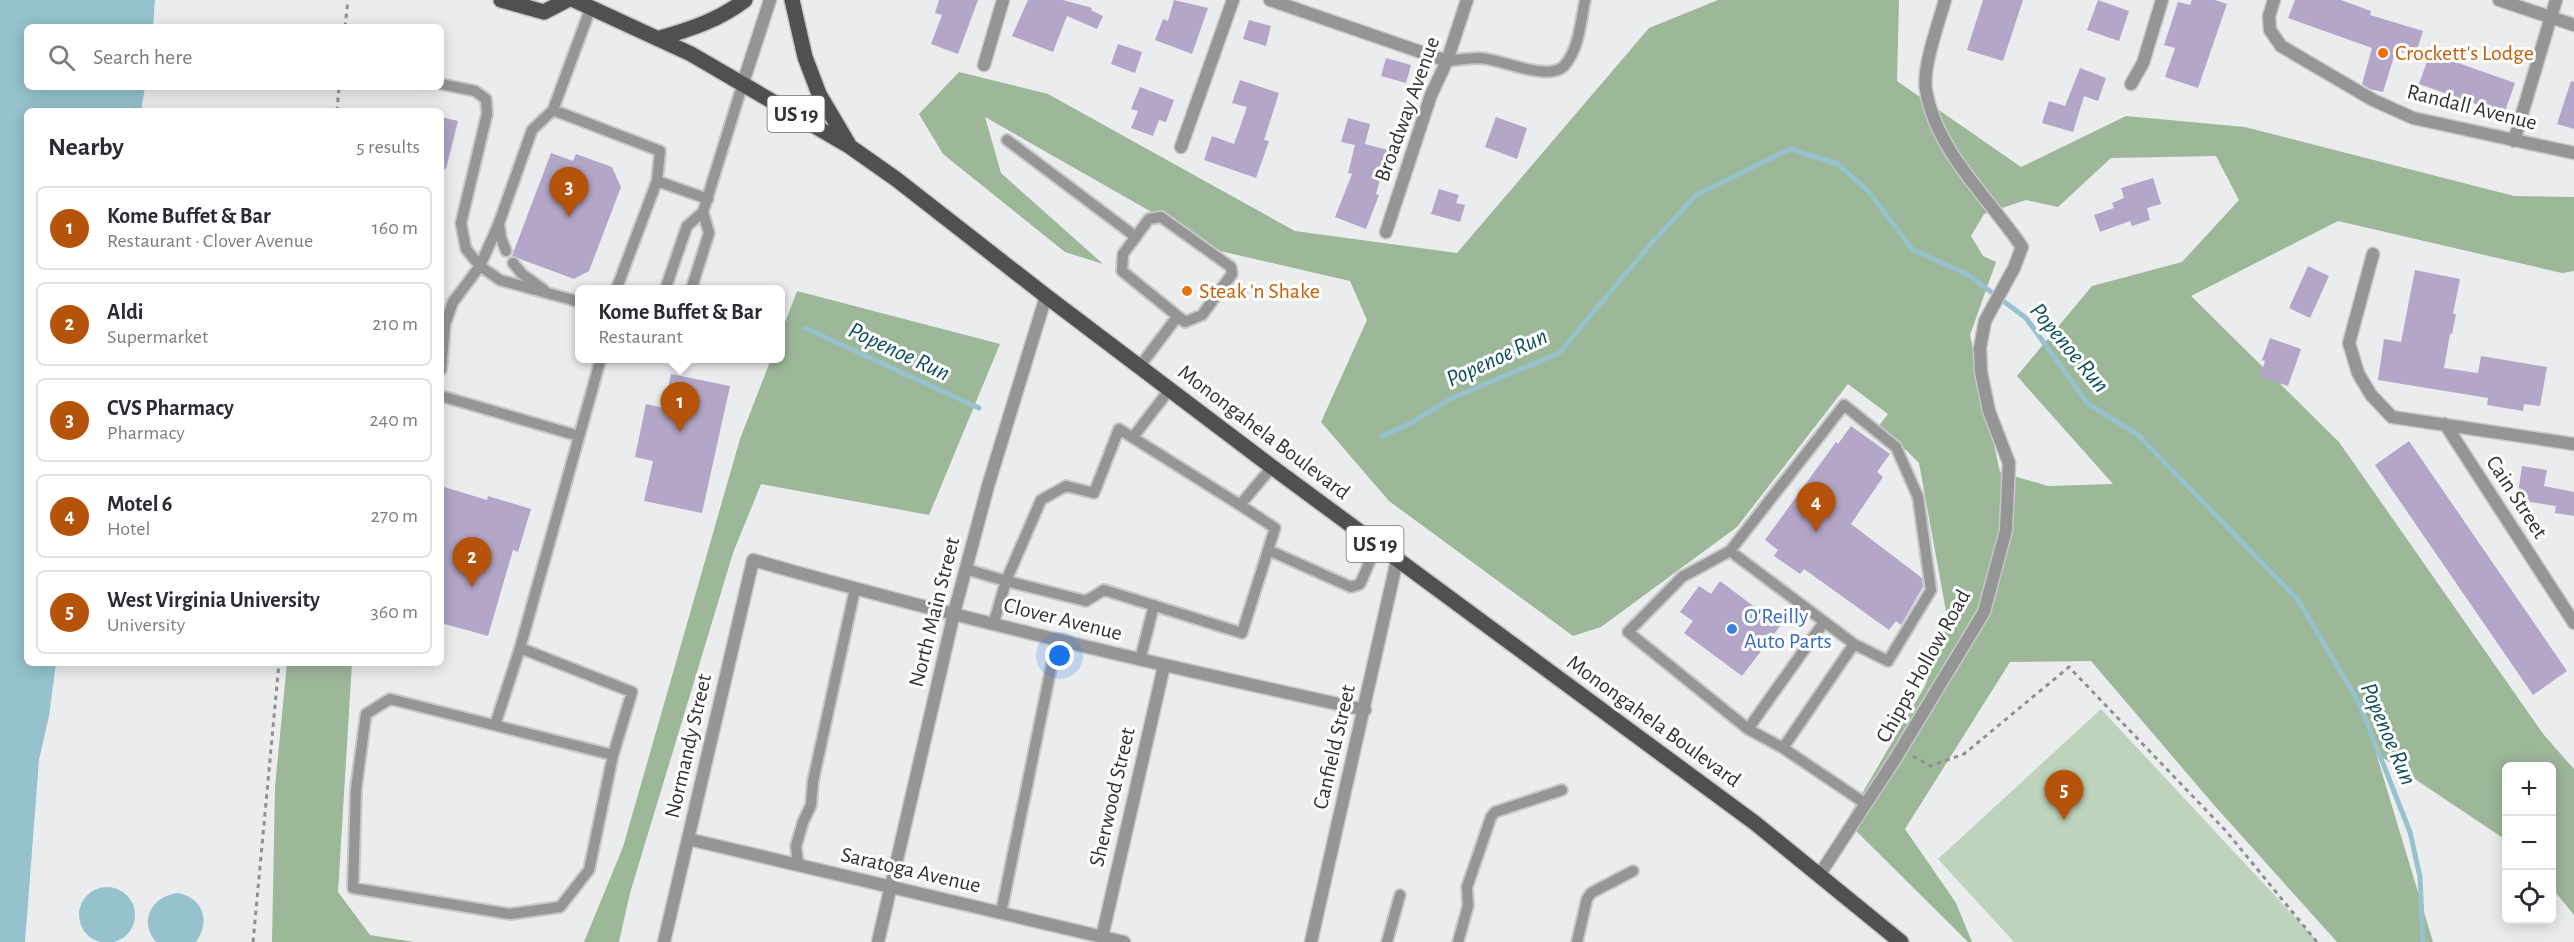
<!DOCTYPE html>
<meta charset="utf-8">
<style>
:root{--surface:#fff;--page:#f7f7f7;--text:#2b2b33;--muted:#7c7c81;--line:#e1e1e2;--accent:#b45309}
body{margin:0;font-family:"Alegreya Sans",sans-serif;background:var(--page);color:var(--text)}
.controls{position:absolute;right:18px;bottom:18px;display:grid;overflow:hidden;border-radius:9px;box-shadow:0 3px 15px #0003}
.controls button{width:54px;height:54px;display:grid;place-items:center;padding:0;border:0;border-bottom:2px solid var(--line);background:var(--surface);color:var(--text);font:30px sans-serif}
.you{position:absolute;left:1060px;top:656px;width:21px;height:21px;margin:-15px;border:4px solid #fff;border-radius:50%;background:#1a73e8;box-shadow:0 0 0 9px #1a73e833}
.badge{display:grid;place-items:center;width:39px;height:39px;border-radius:50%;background:var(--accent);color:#fff;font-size:20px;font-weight:700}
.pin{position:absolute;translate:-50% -50px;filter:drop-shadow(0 2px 3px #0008)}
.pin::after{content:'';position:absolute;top:32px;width:21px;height:18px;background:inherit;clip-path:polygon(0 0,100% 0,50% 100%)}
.popup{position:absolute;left:575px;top:285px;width:210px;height:78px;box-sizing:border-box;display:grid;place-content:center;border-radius:9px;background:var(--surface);filter:drop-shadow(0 2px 4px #0005);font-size:20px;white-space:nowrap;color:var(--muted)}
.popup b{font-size:22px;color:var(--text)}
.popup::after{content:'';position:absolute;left:50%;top:100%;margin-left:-12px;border:12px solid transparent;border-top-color:var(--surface)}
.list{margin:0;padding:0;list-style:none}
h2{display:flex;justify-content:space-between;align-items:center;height:78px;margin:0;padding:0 24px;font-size:26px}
h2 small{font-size:20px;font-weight:400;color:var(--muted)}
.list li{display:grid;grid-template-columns:39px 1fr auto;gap:18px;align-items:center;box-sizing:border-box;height:84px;margin:0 12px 12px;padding:0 12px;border:2px solid var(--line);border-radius:9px}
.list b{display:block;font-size:22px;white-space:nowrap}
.list p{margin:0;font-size:20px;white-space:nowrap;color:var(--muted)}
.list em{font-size:20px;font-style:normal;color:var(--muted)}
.icon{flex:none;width:33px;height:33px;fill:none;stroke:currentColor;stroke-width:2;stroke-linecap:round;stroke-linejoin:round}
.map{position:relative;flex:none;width:2574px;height:942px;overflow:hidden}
.search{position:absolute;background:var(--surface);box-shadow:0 3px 15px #0003;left:24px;top:24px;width:420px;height:66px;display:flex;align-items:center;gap:15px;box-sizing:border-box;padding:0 21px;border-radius:9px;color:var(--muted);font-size:22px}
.panel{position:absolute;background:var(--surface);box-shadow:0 3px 15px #0003;left:24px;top:108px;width:420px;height:558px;border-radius:9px}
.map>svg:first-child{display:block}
</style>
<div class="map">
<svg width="2574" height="942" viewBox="0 0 2574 942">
<rect width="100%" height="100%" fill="#ebecee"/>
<path fill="#bed3bb" d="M2101,709L2318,942H2014L1938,859Z"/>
<path fill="#9db799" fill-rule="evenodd" d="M1718,0H1899L1897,81L2021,167L2126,116L2245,127L2514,196L2574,197V271L2562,273L2338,221L2191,296L2339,442L2544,735L2574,769V915L2552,888V766H2506V840L2376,753L2433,942H2337L2214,805L2091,661L2010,662L1905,829L1956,903L1972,942H1968L1846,821L1925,686L1948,622L1919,463L1906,450L1875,431L1888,414L1848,384L1737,527L1601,627L1573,636L1389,501L1321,422L1367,320L1350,281L1220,251L985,117L1001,173L1103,264L1065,252L943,154L919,114L959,72L1048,94L1295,231L1457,253L1649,28ZM2216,156L2239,200L2182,262L2092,286L2017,376L2113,484L2048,486L2000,472L1970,335L1996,262L1983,256L1971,236L1984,214L2026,200L2058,207L2111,158Z
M797,291L1000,344L929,515L761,484L733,553L630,893L619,942H584L623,847L740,439L771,359L780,358L781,333Z
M287,663H352L338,892L370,935L414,942H272L275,787Z"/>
<path fill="#95c2cd" d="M0,0H155L153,27H27V87H145L141,111H27V663H56L49,716L39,760L25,942H0Z
M79 915a28 28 0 1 1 56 0a28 28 0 1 1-56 0Z
M178,893C203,898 211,921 196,942H156C138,921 152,896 178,893Z"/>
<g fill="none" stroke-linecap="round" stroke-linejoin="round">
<path stroke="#95c2cd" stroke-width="5" d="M805,328L979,408
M1382,436L1411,423L1450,399L1559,353L1648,247L1696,195L1790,149L1838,164L1869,192L1913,250L1967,274L2026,318L2088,404L2137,434L2299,601L2360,705L2410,832L2420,877L2423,942"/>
</g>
<path fill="#b3a6c8" d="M939,0H978L958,54L931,44L942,15L935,13Z
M1028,0H1063L1092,8L1091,10L1103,16L1097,29L1067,16L1053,52L1012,36Z
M1174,0L1208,8L1192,54L1155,40L1163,19L1168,21Z
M1983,0H2023L2003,61L1967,50Z
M2098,0L2129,11L2119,41L2087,30Z
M2192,0H2215L2227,4L2198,88L2165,77L2175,48L2164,45L2178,2L2190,5Z
M2295,0H2341L2371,11L2370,15L2423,31L2415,56L2396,50L2383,92L2370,89L2362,84L2372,48L2288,18Z
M1249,20L1271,26L1266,46L1243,39Z
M1118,44L1142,52L1135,73L1111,64Z
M2430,53L2515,83L2504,114L2419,84Z
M1386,58L1411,65L1406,83L1381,76Z
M2080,68L2106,78L2098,101L2084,96L2073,132L2042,123L2049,101L2065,106Z
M1240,80L1279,93L1264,140L1269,141L1256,178L1204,160L1212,136L1234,144L1247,107L1232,103Z
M2571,81L2574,82V129L2557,124Z
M1140,87L1174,100L1166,122L1159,120L1153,136L1131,128L1138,111L1131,109Z
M441,117L458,121L446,169L441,168Z
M1496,117L1527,128L1517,159L1485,147Z
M1348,118L1370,124L1365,144L1388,150L1376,194L1379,195L1366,229L1335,217L1352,174L1348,173L1355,145L1341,142Z
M551,153L573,161L576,154L612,167L621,187L589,271L574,279L512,256Z
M2153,178L2161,204L2147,208L2150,220L2132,226L2130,221L2100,232L2094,215L2114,208L2112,203L2124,198L2121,188Z
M1439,189L1459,195L1456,203L1465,205L1460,222L1431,214Z
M2308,266L2329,276L2310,318L2289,308Z
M2415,270L2460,279L2453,314H2456L2452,334H2450L2444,368L2478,373L2481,356L2547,367L2540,406L2524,404L2523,411L2487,405L2488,398L2378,380L2384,339L2401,342Z
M2270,338L2301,349L2288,386L2260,377L2265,361L2262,360Z
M671,374L730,386L702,513L644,501L653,461L635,457L646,404L664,408Z
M1851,426L1890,454L1877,472L1883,477L1851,524L1922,578L1923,587L1901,625L1896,621L1889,630L1804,569L1800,574L1774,556L1778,550L1765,540L1836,442L1838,444Z
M2409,441L2567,671L2533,695L2375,465Z
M2522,466L2547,470L2544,486L2574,492V516L2555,513L2556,506L2517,500Z
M441,486L487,500L488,496L531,509L518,552L513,550L488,636L441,623Z
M1720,581L1780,626L1742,676L1684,633L1693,621L1680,612L1699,586L1711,594Z"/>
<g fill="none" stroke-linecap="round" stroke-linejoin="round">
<g stroke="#c6c7c8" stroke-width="14">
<path id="service" d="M1447,61C1458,60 1469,58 1480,58C1501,59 1548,82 1564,66C1579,50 1581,20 1585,0
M441,84L475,91L486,99L487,114L461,223L466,249L480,266L500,280L580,302
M553,110L660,151L657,181L708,199
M1007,140L1136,237
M1161,217L1231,267L1232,274L1202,315L1185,322L1122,271L1123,254L1149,219Z
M499,224L501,238L506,251
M513,263L522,274L544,290
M616,290L657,181
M665,290L687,226L703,212L743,83
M691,290L709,233L703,212
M601,358L520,648L632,692L613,755L589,870L560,907L510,914L353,888L356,789L366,714L390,699L613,755
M1140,366L1177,317
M441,370L445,324L453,302L480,266L499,223L532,130L553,110L591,7
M441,396L579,436
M1133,437L1170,389
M1240,505L1119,429L1094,493L1066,486L1041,500L1006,581L1086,601L1104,590L1242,633L1275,528L1240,505L1272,467
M1268,550L1351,587L1360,584L1377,545
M1730,551L1682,577L1628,632L1748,729L1783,748
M966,569L1006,581L994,622
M1854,644L1888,661L1931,590L1918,497L1896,447L1844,405L1730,551L1854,644L1783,748L1866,804
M1140,660L1154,605
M495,725L520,648
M1748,729L1824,622
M798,865L796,846L803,822L811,805L813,781L855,589
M1001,913L1057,639
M1387,942L1400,895
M1458,942L1468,906L1467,887L1491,817L1495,812L1562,790
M1577,942L1587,899L1591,893L1633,871"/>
</g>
<g stroke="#c6c7c8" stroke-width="15">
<path id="minor" d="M1270,0L1447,61
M2274,0L2269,16L2270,30L2281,46L2373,100L2413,118L2574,153
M984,65L1003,0
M2131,84L2143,63L2162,0
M2514,141L2556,0
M1181,147L1233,0
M1386,232L1431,95L1447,61L1467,0
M2373,254L2349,343L2358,373L2371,395L2392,417L2574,444
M2445,424L2574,623
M688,839L1124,942
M1820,874L1895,759L1984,612L2006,530L2009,463L1989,411L1981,372L1980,348L1985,321L2014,268L2022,247C1989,198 1936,151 1926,90C1922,68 1939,22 1945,0
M1102,937L1164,666
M664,942L753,560C955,618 1160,665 1365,710
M878,942L954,613L988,486L1046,296
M1311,942L1397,560"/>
</g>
<g stroke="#c6c7c8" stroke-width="15">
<path id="tertiary" d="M2499,0L2574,25
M743,83L770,0"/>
</g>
<g stroke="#c6c7c8" stroke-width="18">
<path id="primary" d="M501,0L544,12L567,0
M574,0L691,54L849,146L896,179L1046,296L1272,467L1755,823L1901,942
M792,0L805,57L819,94L848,143
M660,38C691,29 719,20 745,0"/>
</g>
<path stroke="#8f9091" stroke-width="3" stroke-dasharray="4.5 4.5" stroke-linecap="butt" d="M345,27L348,0
M337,111L339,87
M1913,756L1930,766L1964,754L2069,667L2226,831L2317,942
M253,942L279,663"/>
<use href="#service" stroke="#969595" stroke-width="10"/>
<use href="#minor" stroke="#969595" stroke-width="12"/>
<use href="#tertiary" stroke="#969595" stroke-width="12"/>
<use href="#primary" stroke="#50504e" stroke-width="15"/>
</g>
<g fill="#e8710a" stroke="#fff" stroke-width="2">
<circle cx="2383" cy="53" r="6"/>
<circle cx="1187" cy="291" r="6"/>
</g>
<circle fill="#3f7fe0" stroke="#fff" stroke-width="2" cx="1732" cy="629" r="6"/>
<g text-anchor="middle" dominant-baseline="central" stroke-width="6" stroke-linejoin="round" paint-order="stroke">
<g fill="#fff" stroke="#6f7070" stroke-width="1.5">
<rect x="767.5" y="96" width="57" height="36" rx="4.5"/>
<rect x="1346.5" y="526" width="57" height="36" rx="4.5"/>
</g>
<g font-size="21" font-weight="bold" fill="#313232">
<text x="796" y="114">US 19</text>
<text x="1375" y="544">US 19</text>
</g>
<g font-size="22" fill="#c56008" stroke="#fff" text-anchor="start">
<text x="2395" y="53">Crockett's Lodge</text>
<text x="1199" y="291">Steak 'n Shake</text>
</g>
<g font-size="22" fill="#313232" stroke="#fff">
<text transform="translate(2472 107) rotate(14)">Randall Avenue</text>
<text transform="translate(1407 109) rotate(-70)">Broadway Avenue</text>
<text transform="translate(1264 432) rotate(37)">Monongahela Boulevard</text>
<text transform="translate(2517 497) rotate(57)">Cain Street</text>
<text transform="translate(934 612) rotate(-76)">North Main Street</text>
<text transform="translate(1063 619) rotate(14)">Clover Avenue</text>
<text transform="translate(1923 666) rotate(-61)">Chipps Hollow Road</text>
<text transform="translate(1654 721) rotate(36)">Monongahela Boulevard</text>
<text transform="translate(688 746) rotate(-77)">Normandy Street</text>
<text transform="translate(1334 747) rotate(-77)">Canfield Street</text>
<text transform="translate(1112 797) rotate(-77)">Sherwood Street</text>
<text transform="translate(911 870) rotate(13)">Saratoga Avenue</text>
</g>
<g font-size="22" fill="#366cbe" stroke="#fff" text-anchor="start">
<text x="1744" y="616">O'Reilly<tspan x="1744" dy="25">Auto Parts</tspan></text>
</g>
<g font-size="24" font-style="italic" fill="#0d4e5b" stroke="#fff">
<text transform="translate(2069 348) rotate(50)">Popenoe Run</text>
<text transform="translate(899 352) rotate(25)">Popenoe Run</text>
<text transform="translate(1497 358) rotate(-25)">Popenoe Run</text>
<text transform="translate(2388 734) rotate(67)">Popenoe Run</text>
</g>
</g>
</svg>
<div class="controls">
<button>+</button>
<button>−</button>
<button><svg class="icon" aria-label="locate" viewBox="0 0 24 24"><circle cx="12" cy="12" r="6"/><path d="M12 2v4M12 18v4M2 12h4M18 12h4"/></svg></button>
</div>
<div class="you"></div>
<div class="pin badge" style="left:680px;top:432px">1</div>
<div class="popup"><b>Kome Buffet &amp; Bar</b>Restaurant</div>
<div class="pin badge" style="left:472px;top:587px">2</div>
<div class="pin badge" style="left:569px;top:217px">3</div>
<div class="pin badge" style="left:1816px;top:532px">4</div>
<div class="pin badge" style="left:2064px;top:820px">5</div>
<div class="search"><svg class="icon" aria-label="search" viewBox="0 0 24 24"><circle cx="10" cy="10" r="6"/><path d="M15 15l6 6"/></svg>Search here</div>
<section class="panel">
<h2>Nearby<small>5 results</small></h2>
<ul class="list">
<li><span class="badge">1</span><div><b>Kome Buffet &amp; Bar</b><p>Restaurant · Clover Avenue</p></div><em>160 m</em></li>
<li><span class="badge">2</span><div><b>Aldi</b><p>Supermarket</p></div><em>210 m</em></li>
<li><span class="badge">3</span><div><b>CVS Pharmacy</b><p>Pharmacy</p></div><em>240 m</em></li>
<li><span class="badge">4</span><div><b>Motel 6</b><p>Hotel</p></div><em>270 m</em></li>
<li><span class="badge">5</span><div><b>West Virginia University</b><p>University</p></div><em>360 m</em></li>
</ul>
</section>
</div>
